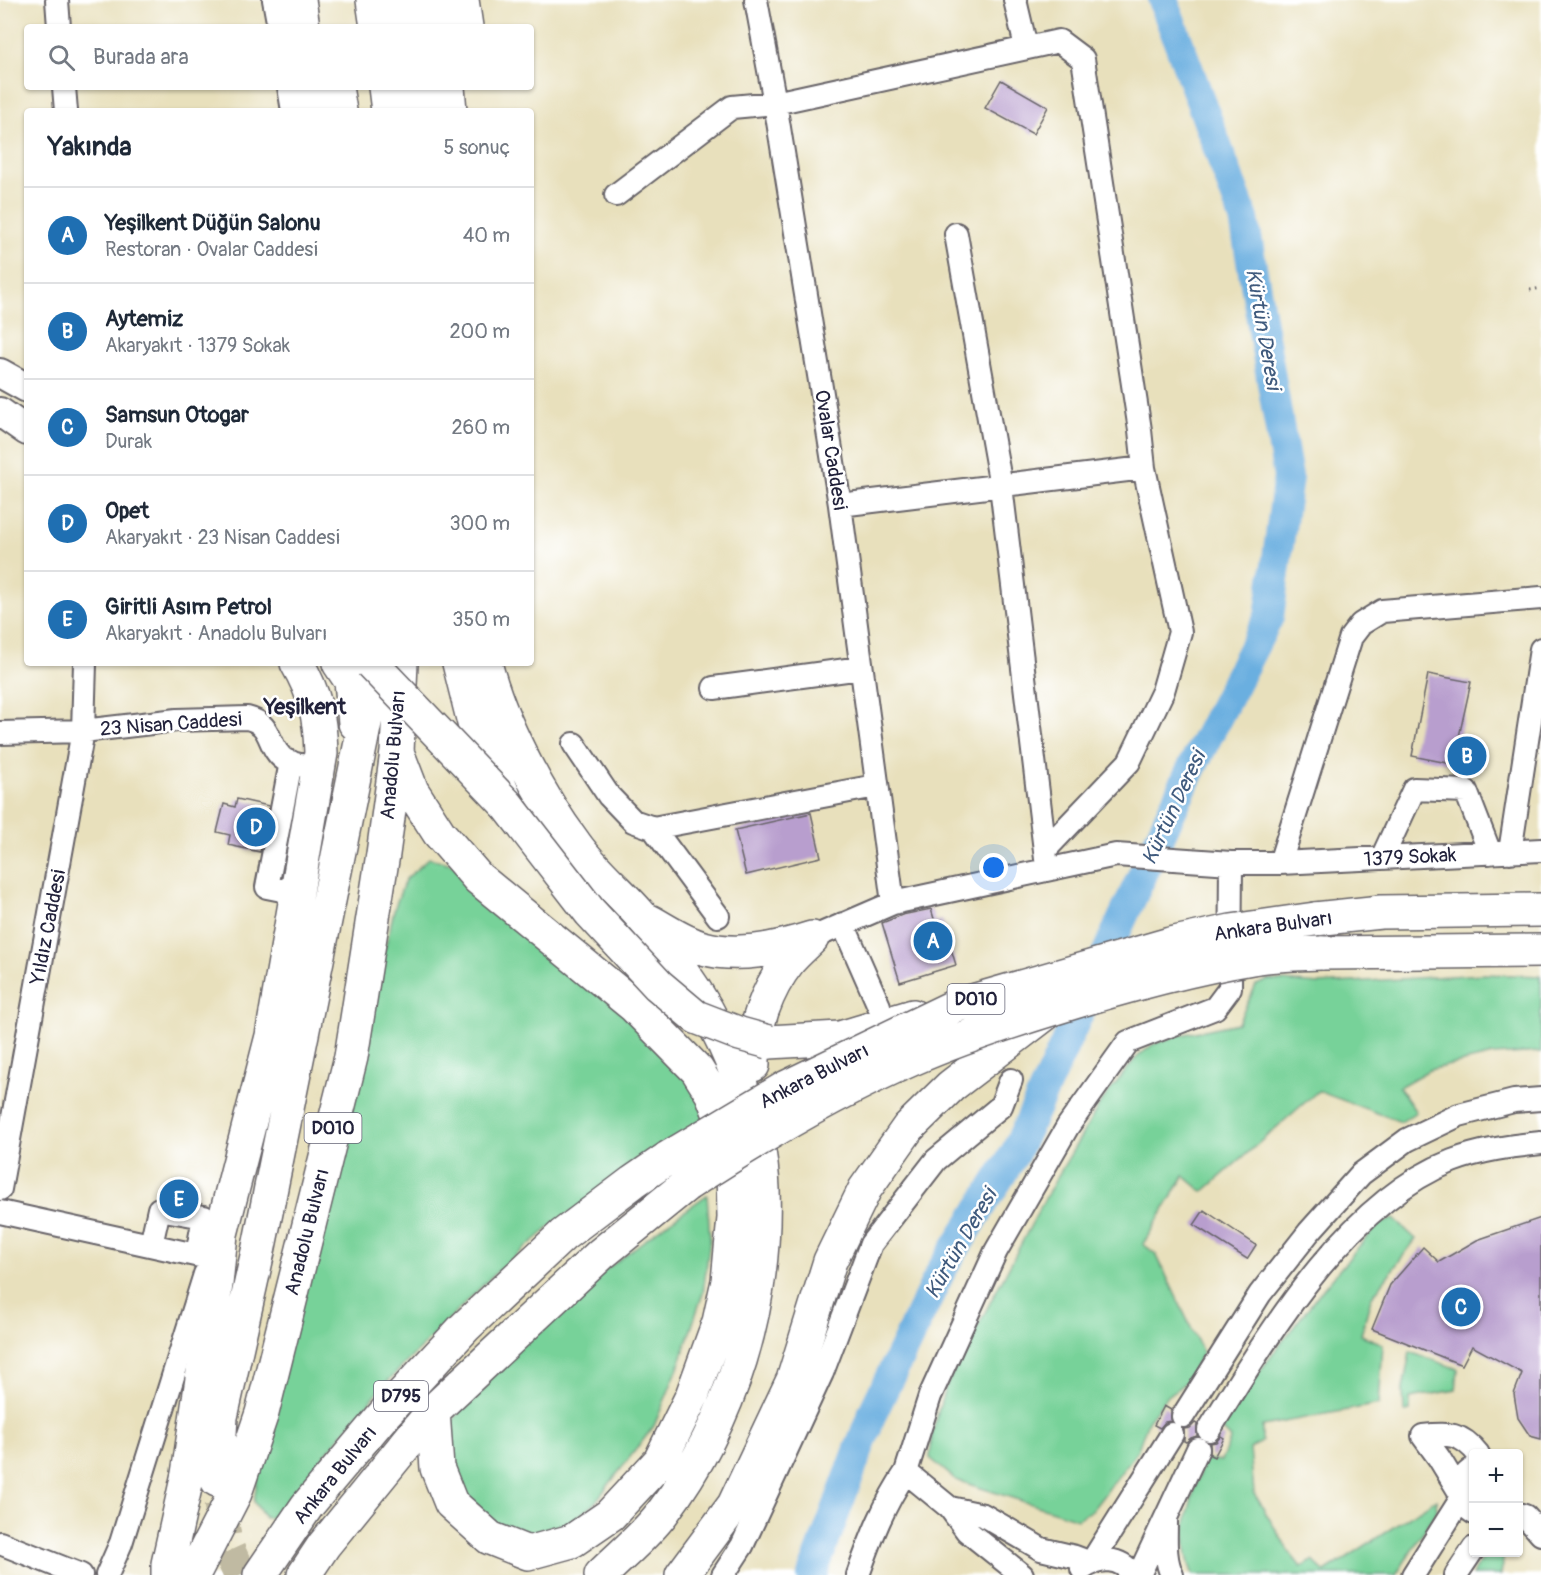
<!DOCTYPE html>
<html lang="tr">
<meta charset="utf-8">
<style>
:root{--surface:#fff;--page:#f6f6f7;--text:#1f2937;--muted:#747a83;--line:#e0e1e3;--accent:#1f6fb2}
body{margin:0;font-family:Pangolin,sans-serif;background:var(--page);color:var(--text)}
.controls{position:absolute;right:18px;bottom:18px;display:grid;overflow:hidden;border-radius:6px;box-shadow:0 2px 4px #0004}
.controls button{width:54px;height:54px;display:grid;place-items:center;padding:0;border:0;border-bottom:2px solid var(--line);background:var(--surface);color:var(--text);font:30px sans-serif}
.you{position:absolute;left:994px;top:868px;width:21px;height:21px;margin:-15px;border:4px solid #fff;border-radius:50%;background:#1a73e8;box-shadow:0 0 0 9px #1a73e833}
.badge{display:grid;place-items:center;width:39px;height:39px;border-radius:50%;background:var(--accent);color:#fff;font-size:20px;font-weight:700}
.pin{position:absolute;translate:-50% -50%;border:3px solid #fff;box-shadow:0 2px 6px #0006}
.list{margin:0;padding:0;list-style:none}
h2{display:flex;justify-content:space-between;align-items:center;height:78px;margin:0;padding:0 24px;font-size:26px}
h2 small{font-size:20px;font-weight:400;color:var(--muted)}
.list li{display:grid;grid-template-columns:39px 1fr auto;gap:18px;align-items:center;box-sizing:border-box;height:96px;padding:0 24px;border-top:2px solid var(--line)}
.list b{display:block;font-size:22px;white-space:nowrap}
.list p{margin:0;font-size:20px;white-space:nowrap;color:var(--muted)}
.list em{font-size:20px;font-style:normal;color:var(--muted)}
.icon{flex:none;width:33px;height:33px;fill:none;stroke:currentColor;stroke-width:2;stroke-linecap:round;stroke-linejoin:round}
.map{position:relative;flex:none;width:1541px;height:1575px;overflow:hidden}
.search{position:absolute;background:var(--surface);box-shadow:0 2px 4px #0004;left:24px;top:24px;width:510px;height:66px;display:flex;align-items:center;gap:15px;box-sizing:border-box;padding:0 21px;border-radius:6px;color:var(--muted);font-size:22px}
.panel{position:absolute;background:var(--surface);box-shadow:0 2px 4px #0004;left:24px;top:108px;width:510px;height:558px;border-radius:6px}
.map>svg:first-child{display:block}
</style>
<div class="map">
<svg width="1541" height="1575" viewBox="0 0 1541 1575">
<rect width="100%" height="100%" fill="#fff"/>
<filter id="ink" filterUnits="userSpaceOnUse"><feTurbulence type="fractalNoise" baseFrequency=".0167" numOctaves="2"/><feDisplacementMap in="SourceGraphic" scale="12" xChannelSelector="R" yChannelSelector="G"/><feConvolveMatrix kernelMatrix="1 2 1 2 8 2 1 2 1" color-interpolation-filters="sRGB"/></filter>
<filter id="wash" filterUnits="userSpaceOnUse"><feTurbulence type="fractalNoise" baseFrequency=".008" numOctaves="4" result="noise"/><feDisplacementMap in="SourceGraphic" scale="24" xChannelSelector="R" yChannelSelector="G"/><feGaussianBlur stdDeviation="1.35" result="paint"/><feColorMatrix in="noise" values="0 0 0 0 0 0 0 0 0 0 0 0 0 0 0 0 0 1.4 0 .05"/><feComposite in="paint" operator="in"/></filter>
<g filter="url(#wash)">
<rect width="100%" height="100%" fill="#e8e0bc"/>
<path fill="#77d299" stroke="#4c7a6a" stroke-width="1.5" d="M429,858L452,864L689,1071L707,1124L556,1222L492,1276L383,1386L311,1471L279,1517L265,1518L254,1502L259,1464L395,907L405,880Z
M1483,974L1541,976V1052L1493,1055L1429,1070L1399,1087L1416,1112L1401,1122L1318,1091L1203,1192L1184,1176L1143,1244L1156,1254L1203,1353L1186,1382L1167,1396L1148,1421L1137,1452L1093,1509L1078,1519L956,1480L930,1458L932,1434L945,1388L1049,1191L1101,1102L1135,1059L1152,1045L1176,1036L1238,1023L1256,985L1269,980L1319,984Z
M707,1195L710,1239L703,1293L678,1368L654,1426L593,1505L564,1527L522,1534L491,1524L465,1498L445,1461L448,1428L469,1398L567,1300L659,1229Z
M1394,1219L1416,1239L1371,1298L1361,1335L1383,1344L1379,1404L1262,1426V1441L1250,1449L1254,1493L1289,1552L1301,1567L1313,1561L1325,1572L1436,1499L1437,1511L1396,1575H1193C1175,1532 1192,1501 1204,1459L1221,1461L1231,1438L1222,1429L1243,1393L1318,1295L1378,1224Z
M1410,1352L1458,1369L1456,1390L1410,1398V1411L1404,1413L1403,1389Z
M1487,1552L1504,1553L1501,1575H1472Z"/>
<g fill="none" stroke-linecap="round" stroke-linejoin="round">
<path stroke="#6bafe0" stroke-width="30" d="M812,1575L872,1414L941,1271L1015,1153L1189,773L1269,617L1288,477L1244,219L1163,0"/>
</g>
<g id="blocks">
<path fill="#b89ece" d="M1001,80L1048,107L1033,134L985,108Z
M1428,674L1471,682L1453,764L1412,756Z
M237,799L269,806L260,852L228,845L230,835L217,832L224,804L235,807Z
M811,813L821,857L746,875L735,830Z
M931,909L935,922L942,920L956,965L900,982L882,923L902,915Z
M1204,1210L1256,1245L1247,1259L1194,1225Z
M1541,1218V1439L1530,1436L1518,1418L1514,1394L1522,1373L1472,1346L1462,1365L1372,1329L1390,1285L1423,1247L1439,1262L1477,1240Z
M1164,1406L1171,1410V1421L1165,1422L1160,1428L1154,1425Z
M1195,1423L1197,1424V1436L1191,1438L1186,1442L1184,1441V1429L1190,1428Z
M1221,1436L1224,1438L1214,1457L1210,1455V1443L1216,1442Z"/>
</g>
</g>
<g filter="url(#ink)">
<use href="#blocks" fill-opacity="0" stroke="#676468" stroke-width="1.5"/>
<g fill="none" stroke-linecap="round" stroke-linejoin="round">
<path stroke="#c0baa2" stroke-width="33" stroke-dasharray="33 16" stroke-linecap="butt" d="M220,1503L226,1544L240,1575"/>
<g stroke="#676468" stroke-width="26">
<path id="minor" d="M57,0L59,27
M274,0L279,27
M756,0L775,103L840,505L893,903
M1015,0L1026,47
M64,87L66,111
M289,87L293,111
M616,195L732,107L775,103L1059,41L1083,59L1140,430L1144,468L1180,632L1163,691L1129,762L1045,850
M956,234L1001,486L1046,859
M840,505L1144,468
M714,688L861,668
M0,733L83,731L177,720L247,718C274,724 266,747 285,760C295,766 307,766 319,767
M574,744L609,796L633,821L653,828L876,786
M291,762L267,887L297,893
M653,828L718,916
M1510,852L1541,649
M1382,858L1414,789L1466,791L1490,853
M1280,863L1351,637L1361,624L1382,611L1541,598
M843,924L879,1006
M812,938L893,903L1116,855L1231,863H1280L1541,850
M0,1189L83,731L85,663
M0,1212L218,1260
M151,1245L159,1209L204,1217L197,1255
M1183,1416L1260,1294L1309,1232L1361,1174L1407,1140L1459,1115L1514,1101L1541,1099
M1209,1430C1267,1337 1346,1202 1452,1161C1481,1150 1511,1146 1541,1143
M1474,1468C1455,1479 1455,1502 1474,1513
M1459,1491L1439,1458L1423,1436C1448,1433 1462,1433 1478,1454
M950,1508L983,1515L1041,1549L1075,1557L1091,1563L1172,1434
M1518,1514L1525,1516L1541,1534
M1166,1521C1166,1539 1164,1558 1172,1575
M0,1543L81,1575
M1082,1569C1099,1557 1120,1556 1133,1575
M107,1575L121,1543L205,1274
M723,1575L742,1546L822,1373L871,1244L936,1160L1001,1106L1011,1080
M858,1575C871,1538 884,1504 906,1472
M1022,1575L967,1531L950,1508L906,1472L930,1396L996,1251L1068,1126L1128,1042L1215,1008L1230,988L1231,863
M1139,1575L1198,1449
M1413,1575L1461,1499
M1456,1575L1474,1548"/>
</g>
<g stroke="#676468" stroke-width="32">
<path id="major" d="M0,373L27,388
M0,412L27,431"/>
</g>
<g stroke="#676468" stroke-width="36">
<path id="highway" d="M299,0L303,27
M373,0L377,27
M406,0L409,27
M435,0L439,27
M462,0L466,27
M312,87L314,111
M336,87L340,111
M385,87L388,111
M416,87L419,111
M448,87L450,111
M339,663L351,681L355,723
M459,663L474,723L508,806
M485,663C500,722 539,796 575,844C594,871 621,892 642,917C661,939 678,965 694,989C729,1043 761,1125 763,1189C767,1304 732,1421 663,1512C647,1534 621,1555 601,1575
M397,752L412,791L439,833L478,878L634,1006L697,1070L712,1094L722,1120L733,1167L734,1218L728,1281L719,1322L692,1396L660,1461L610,1515L572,1541L528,1553L490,1538L451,1503L437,1468L433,1411
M1315,919L1381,912L1541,910
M649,921C666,930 684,943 703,948C738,958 778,949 812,938
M1321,953L1541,951
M769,1042L840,1038L913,1016
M753,1065C752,1029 767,989 789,961C796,953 805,945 812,938
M217,1480L221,1417L259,1247L377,663
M168,1575V1564L188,1474L216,1284L221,1234L272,1036L321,753C320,717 315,694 297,663
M193,1575L235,1493L262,1413L351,1057L383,854L397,752L401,663
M260,1575L307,1506L386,1412L465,1327L563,1235L633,1182L668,1158
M304,1575L324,1545L433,1411L601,1254L686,1185
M682,1575L734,1505L793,1380L830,1261L865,1189L908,1128L951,1086L1049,1011"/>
</g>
<path stroke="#676468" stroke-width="3" stroke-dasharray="1.5 4.5" stroke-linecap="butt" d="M1530,290L1541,288"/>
<use href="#minor" stroke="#fff" stroke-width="22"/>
<use href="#major" stroke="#fff" stroke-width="28"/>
<use href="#highway" stroke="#fff" stroke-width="33"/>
<g stroke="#676468" stroke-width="36" stroke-linecap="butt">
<path id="highway-bridge" d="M371,663L508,806L590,912L658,985L696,1017L740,1034L769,1042
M668,1158L787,1087L955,1006L1170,944L1231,931L1315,919
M686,1185C758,1138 833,1093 912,1059C960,1038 1009,1022 1058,1007C1122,987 1187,969 1252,958C1275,954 1298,954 1321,953"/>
</g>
<use href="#highway-bridge" stroke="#fff" stroke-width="33"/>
</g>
</g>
<g text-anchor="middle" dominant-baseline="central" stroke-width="5" stroke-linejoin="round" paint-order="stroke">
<g fill="#fff" stroke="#646476" stroke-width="1.5">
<rect x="947.5" y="984" width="57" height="30" rx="4.5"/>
<rect x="304.5" y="1113" width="57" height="30" rx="4.5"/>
<rect x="374" y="1381" width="54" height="30" rx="4.5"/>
</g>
<g font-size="18" font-weight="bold" fill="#22223b">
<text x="976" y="999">D010</text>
<text x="333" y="1128">D010</text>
<text x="401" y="1396">D795</text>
</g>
<g font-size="20" fill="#22223b" stroke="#fff">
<text transform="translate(831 450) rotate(81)">Ovalar Caddesi</text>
<text transform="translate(171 724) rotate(-4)">23 Nisan Caddesi</text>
<text transform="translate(393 755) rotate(-85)">Anadolu Bulvarı</text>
<text transform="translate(1410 857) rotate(-3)">1379 Sokak</text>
<text transform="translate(1273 926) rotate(-8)">Ankara Bulvarı</text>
<text transform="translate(48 927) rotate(-79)">Yıldız Caddesi</text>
<text transform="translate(814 1076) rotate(-27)">Ankara Bulvarı</text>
<text transform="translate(307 1232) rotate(-76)">Anadolu Bulvarı</text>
<text transform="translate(335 1475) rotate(-51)">Ankara Bulvarı</text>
</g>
<g font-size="21" font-style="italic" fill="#3f5a7d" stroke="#fff">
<text transform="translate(1263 329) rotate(80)">Kürtün Deresi</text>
<text transform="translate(1174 808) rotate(-65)">Kürtün Deresi</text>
<text transform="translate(961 1244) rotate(-60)">Kürtün Deresi</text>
</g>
<g font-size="22" font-weight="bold" fill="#22223b" stroke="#fff">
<text x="305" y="707">Yeşilkent</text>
</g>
</g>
</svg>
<div class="controls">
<button>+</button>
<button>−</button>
</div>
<div class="you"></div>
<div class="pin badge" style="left:933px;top:941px">A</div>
<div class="pin badge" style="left:1467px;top:756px">B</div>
<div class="pin badge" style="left:1461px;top:1307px">C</div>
<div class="pin badge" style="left:256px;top:827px">D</div>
<div class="pin badge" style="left:179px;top:1199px">E</div>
<div class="search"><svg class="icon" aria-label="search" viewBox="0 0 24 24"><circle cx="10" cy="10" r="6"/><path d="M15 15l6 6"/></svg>Burada ara</div>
<section class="panel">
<h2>Yakında<small>5 sonuç</small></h2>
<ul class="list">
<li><span class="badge">A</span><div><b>Yeşilkent Düğün Salonu</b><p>Restoran · Ovalar Caddesi</p></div><em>40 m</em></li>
<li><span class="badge">B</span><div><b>Aytemiz</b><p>Akaryakıt · 1379 Sokak</p></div><em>200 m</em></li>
<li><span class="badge">C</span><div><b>Samsun Otogar</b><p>Durak</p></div><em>260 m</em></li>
<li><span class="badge">D</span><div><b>Opet</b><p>Akaryakıt · 23 Nisan Caddesi</p></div><em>300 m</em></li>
<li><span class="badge">E</span><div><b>Giritli Asım Petrol</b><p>Akaryakıt · Anadolu Bulvarı</p></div><em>350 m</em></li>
</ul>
</section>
</div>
